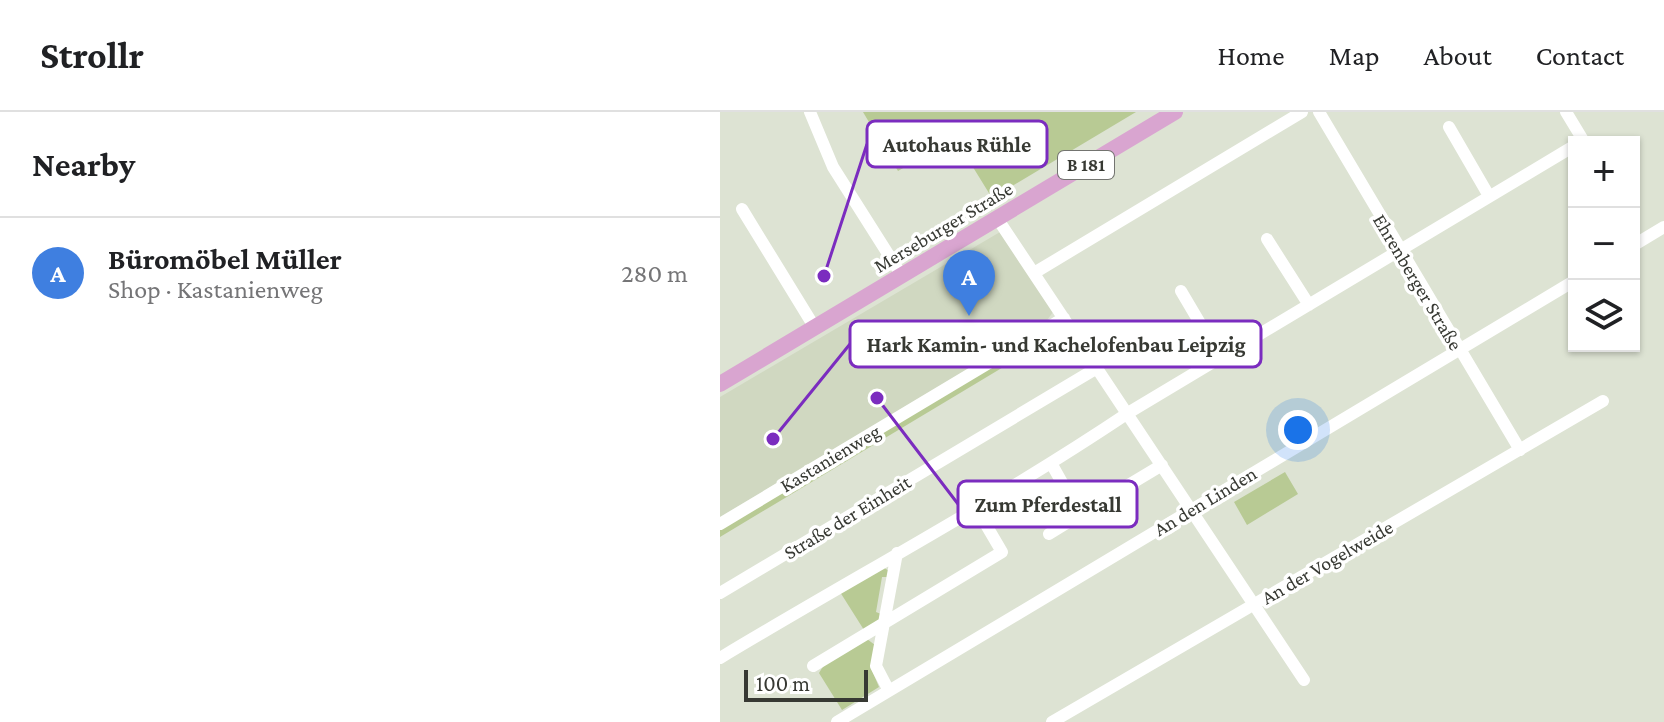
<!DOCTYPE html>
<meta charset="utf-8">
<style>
:root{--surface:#fff;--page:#f6f6f6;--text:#202124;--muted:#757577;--line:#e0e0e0;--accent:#9a2c8d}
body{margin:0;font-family:"Crimson Pro",serif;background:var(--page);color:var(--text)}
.controls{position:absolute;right:24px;top:24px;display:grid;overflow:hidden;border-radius:0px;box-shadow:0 2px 6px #0004}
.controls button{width:72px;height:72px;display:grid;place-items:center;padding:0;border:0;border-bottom:2px solid var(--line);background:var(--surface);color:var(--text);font:40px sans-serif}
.scale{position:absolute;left:24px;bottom:20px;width:124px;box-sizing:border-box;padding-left:8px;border:4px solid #373933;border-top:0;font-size:22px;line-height:28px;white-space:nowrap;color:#373933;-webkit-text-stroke:6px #fff;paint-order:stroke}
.you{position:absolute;left:578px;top:318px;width:28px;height:28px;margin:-20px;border:6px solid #fff;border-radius:50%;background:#1a73e8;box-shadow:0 0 0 12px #1a73e833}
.badge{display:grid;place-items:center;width:52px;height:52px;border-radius:50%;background:var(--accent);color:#fff;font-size:26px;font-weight:700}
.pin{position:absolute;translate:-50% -66px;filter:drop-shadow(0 2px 4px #0008)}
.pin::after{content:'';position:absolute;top:42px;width:28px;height:24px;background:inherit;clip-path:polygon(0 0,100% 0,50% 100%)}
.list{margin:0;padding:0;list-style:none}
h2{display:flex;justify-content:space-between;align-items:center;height:104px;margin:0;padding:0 32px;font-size:34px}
h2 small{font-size:26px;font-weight:400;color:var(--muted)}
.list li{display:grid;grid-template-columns:52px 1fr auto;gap:24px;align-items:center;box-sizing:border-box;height:112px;padding:0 32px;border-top:2px solid var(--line)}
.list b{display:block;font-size:30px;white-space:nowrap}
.list p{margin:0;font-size:26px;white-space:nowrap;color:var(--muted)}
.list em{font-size:26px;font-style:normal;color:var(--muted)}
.icon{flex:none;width:44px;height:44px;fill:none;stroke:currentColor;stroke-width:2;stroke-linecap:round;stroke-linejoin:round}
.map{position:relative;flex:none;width:944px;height:610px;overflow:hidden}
header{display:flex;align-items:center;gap:48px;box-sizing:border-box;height:112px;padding:0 40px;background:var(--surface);border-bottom:2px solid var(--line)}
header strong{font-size:38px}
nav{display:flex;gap:44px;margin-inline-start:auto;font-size:28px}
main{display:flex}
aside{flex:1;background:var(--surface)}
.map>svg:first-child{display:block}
</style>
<header>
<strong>Strollr</strong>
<nav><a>Home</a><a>Map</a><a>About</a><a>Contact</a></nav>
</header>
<main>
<aside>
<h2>Nearby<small></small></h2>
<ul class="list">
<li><span class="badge" style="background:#3f7fe0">A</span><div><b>Büromöbel Müller</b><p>Shop · Kastanienweg</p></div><em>280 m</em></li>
</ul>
</aside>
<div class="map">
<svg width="944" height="610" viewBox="0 0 944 610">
<rect width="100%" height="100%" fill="#dde3d3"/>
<path fill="#d0d8c1" d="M280,120L333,200L325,211L0,405V285Z"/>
<path fill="#b8ca94" d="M143,0H416L272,86L235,26L178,59Z
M338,216L345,218L0,425V417Z
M565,360L578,382L527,413L514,390Z
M163,455L169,459V465H162L156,500L161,502V506L144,518L120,480Z
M147,527L155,533L151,556L159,575L122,598L99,561L107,548Z"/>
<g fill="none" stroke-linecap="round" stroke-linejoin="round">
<path stroke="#fff" stroke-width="12" d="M90,0L113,55L182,164
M599,0L800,338
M846,0L863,28L860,30
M729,15L769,84
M22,97L95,216
M277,106L584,568
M547,127L589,193
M914,133L944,115
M314,161L582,0
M461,179L500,245
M407,374L442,353
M0,412L344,206
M329,422L355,406L358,399L331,351
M0,481L377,256
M0,546C136,464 277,389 408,301L854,34
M93,554L282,440L255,394
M169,579L156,554L177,441
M117,610L854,169
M332,610L883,289"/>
<path stroke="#d9a5d0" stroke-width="16" d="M0,272L455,0"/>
</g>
<g text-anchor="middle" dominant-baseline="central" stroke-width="7" stroke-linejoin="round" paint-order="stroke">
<rect fill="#fff" stroke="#737470" stroke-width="2" x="338" y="39" width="56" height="28" rx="6"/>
<g font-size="18" font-weight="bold" fill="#373933">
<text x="366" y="53">B 181</text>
</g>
<g font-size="20" fill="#373933" stroke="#fff">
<text transform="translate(223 115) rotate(-31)">Merseburger Straße</text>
<text transform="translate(698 170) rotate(59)">Ehrenberger Straße</text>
<text transform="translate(110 346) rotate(-31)">Kastanienweg</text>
<text transform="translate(485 389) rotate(-31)">An den Linden</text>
<text transform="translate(127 405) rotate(-31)">Straße der Einheit</text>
<text transform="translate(607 450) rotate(-30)">An der Vogelweide</text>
</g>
</g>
<path fill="none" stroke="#7b2cbf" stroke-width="3" d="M104 164L147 32M53 327L130 232M157 286L238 392"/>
<g fill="#7b2cbf" stroke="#fff" stroke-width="3">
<circle cx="104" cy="164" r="8"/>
<circle cx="53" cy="327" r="8"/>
<circle cx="157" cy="286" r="8"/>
</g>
<g fill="#fff" stroke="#7b2cbf" stroke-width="3">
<rect x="147" y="9" width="180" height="46" rx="8"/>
<rect x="130" y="209" width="411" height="46" rx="8"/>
<rect x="238" y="369" width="179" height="46" rx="8"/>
</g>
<g font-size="22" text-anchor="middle" font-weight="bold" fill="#373933">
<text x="237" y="40">Autohaus Rühle</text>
<text x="336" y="240">Hark Kamin- und Kachelofenbau Leipzig</text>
<text x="328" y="400">Zum Pferdestall</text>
</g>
</svg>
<div class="controls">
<button>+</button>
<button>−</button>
<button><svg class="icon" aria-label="layers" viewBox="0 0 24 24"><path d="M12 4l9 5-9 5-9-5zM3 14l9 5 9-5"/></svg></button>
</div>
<div class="scale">100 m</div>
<div class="you"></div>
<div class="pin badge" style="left:249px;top:204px;background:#3f7fe0">A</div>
</div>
</main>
